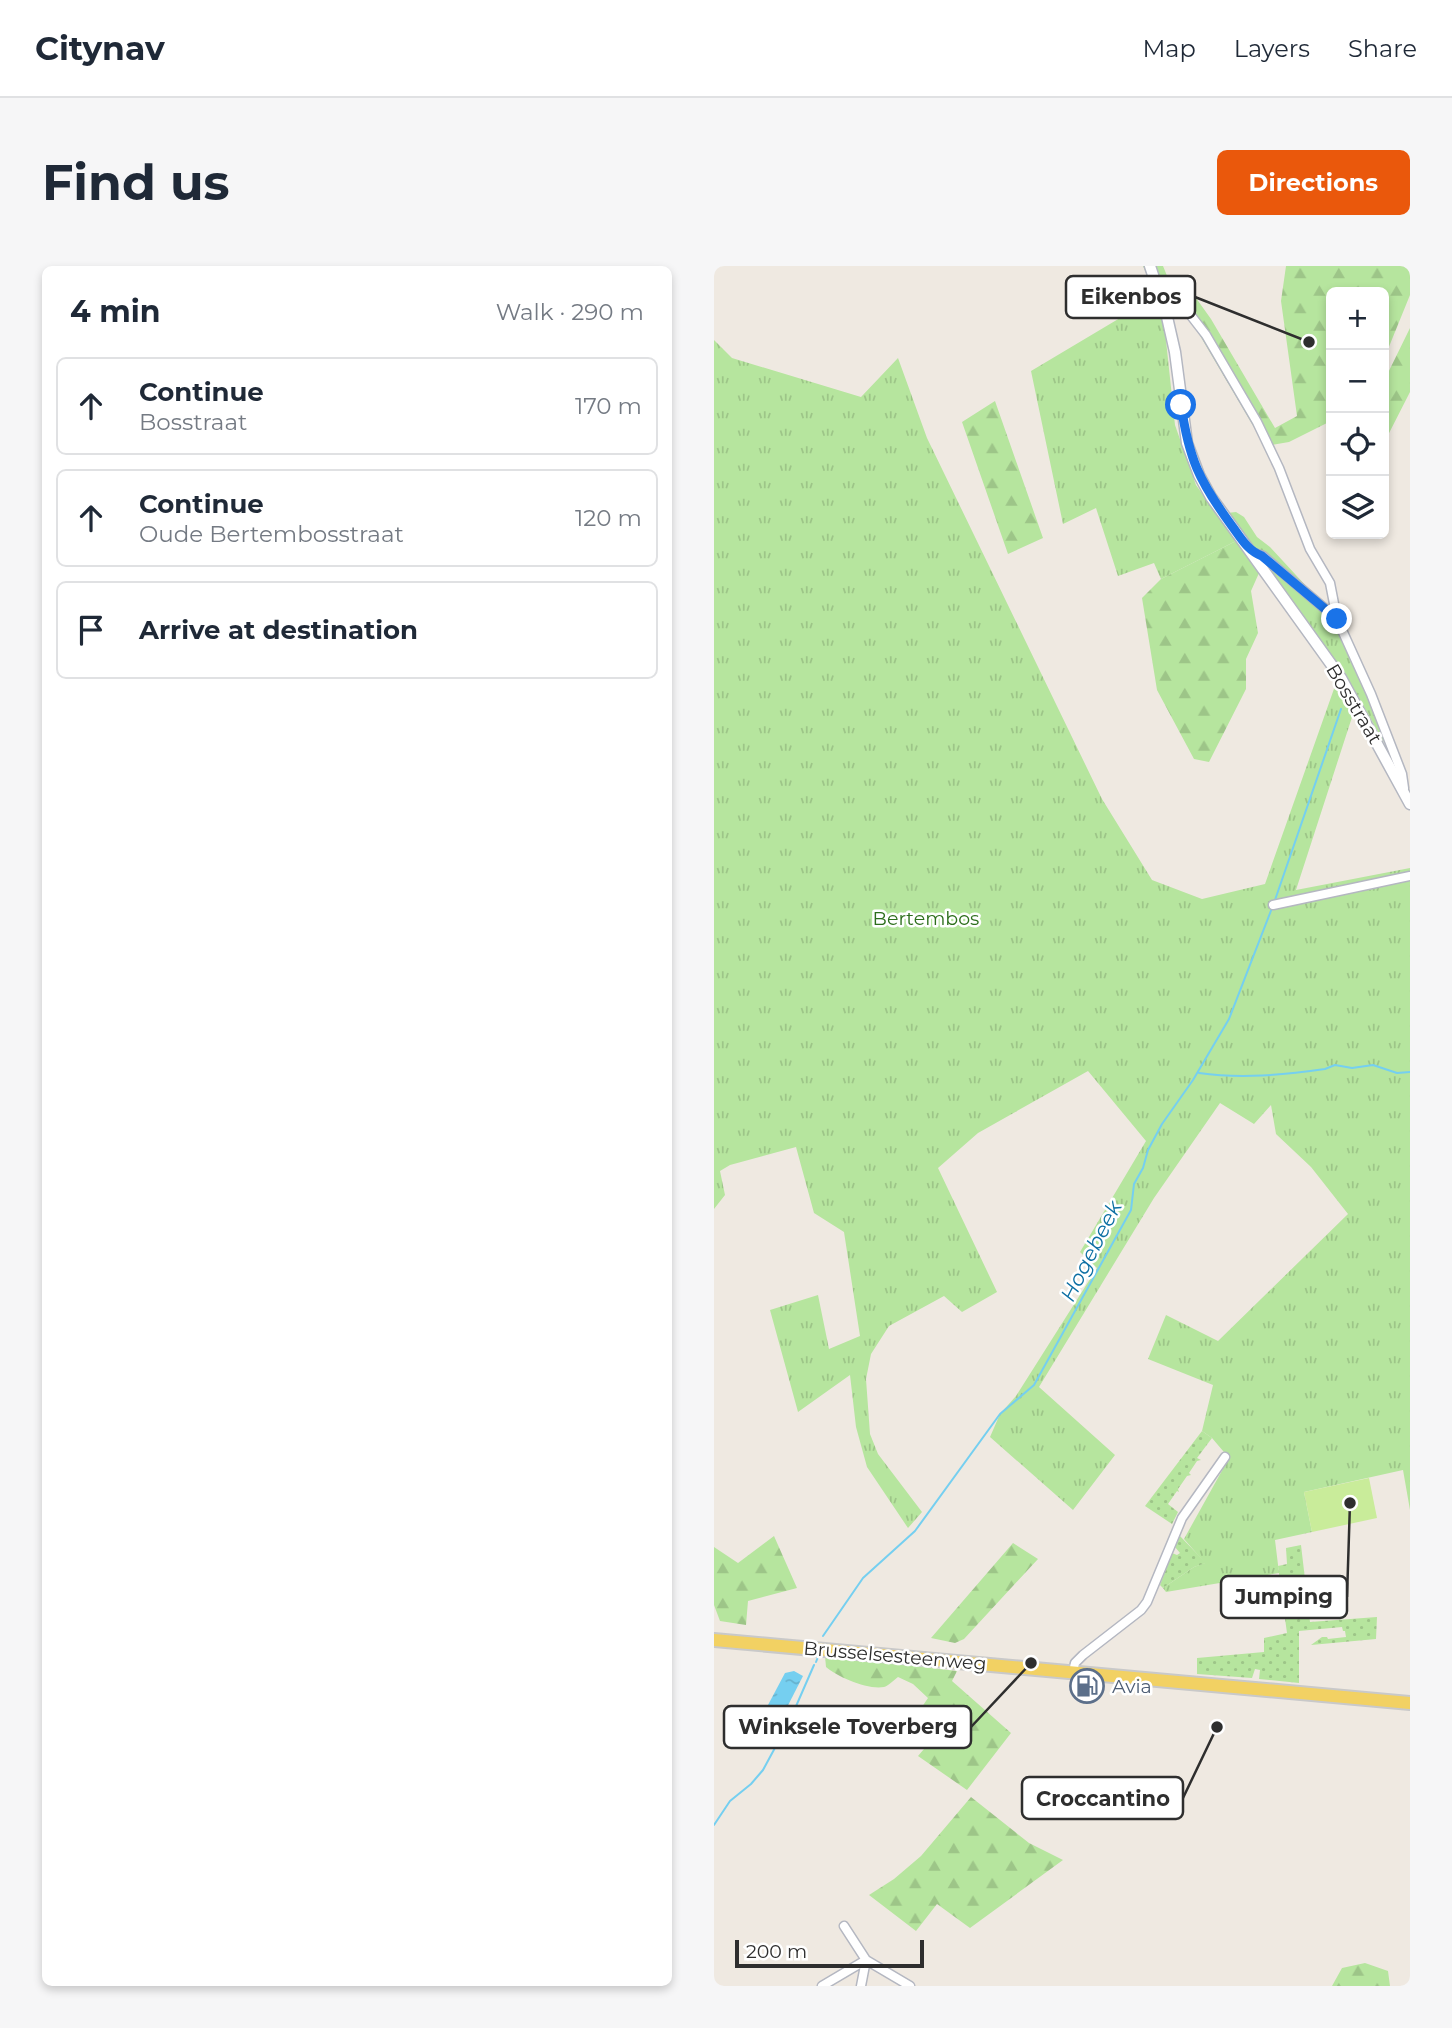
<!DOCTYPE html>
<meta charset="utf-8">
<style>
:root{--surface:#fff;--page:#f6f6f7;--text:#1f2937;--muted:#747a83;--line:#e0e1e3;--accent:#ea580c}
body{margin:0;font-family:Montserrat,sans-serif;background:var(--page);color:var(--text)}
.controls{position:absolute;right:21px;top:21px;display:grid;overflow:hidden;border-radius:10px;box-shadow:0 4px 10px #0003}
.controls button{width:63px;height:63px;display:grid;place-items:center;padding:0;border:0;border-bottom:2px solid var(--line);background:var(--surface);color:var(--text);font:35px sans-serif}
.scale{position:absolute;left:21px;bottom:18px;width:189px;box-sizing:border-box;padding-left:7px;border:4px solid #2e2e2e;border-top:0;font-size:19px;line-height:24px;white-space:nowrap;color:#2e2e2e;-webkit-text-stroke:5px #fff;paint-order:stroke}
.stop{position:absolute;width:21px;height:21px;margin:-16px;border:5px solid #1a73e8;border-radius:50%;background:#fff}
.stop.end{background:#1a73e8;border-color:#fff;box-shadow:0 2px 7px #0008}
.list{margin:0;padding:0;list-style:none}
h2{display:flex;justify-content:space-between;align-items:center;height:91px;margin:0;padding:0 28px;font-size:30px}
h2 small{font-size:23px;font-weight:400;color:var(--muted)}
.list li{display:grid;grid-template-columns:46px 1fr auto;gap:21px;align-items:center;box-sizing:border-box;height:98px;margin:0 14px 14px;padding:0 14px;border:2px solid var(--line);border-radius:10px}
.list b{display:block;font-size:26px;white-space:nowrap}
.list p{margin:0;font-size:23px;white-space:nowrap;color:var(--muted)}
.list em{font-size:23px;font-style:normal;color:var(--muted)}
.icon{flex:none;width:38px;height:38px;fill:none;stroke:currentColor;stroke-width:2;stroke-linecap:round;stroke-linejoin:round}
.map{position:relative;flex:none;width:696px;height:1720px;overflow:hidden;border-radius:10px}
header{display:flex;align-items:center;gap:42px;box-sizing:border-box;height:98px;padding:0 35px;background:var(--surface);border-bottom:2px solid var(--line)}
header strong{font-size:33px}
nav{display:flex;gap:38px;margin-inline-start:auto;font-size:24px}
.intro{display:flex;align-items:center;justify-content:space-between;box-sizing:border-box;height:168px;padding:0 42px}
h1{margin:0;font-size:49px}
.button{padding:18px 32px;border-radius:10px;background:var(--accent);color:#fff;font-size:24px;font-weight:700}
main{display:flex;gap:42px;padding:0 42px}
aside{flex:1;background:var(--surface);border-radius:10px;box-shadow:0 4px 10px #0003}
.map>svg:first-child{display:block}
</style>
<header>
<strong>Citynav</strong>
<nav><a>Map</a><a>Layers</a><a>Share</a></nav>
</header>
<div class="intro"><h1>Find us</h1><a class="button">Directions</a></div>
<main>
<aside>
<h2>4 min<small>Walk · 290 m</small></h2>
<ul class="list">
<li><svg class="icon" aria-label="ahead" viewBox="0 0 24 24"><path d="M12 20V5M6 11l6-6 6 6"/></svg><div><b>Continue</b><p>Bosstraat</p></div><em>170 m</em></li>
<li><svg class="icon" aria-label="ahead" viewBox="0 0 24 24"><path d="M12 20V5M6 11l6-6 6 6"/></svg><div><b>Continue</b><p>Oude Bertembosstraat</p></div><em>120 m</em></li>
<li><svg class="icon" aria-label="arrive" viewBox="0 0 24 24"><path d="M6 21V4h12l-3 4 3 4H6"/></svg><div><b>Arrive at destination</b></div></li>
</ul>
</aside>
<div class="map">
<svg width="696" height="1720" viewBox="0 0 696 1720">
<defs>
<pattern id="grass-tufts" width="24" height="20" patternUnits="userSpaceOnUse" patternTransform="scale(1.75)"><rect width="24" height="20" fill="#b6e59e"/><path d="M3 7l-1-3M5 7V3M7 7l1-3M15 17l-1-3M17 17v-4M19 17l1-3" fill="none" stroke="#9dc588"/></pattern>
<pattern id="forest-firs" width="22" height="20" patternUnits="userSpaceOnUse" patternTransform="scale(1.75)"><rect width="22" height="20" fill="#b6e59e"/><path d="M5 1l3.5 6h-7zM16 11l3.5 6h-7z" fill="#9dc588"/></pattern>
<pattern id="garden-dots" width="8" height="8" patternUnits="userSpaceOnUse" patternTransform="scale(1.75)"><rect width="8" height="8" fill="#b6e59e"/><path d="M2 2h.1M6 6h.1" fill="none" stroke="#9dc588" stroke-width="1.8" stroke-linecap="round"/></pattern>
<pattern id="water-ripples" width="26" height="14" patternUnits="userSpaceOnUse" patternTransform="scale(1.75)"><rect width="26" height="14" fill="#75cff0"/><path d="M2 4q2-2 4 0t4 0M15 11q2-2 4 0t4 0" fill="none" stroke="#66b2ce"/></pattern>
</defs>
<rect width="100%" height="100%" fill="#efe9e1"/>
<path fill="url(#grass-tufts)" d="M440,25L451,65L461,159L482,219L522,275L447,313L440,297L404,310L382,242L349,258L317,105L411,49Z
M0,74L18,92L147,131L184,92L213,172L388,533L438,614L488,633L551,618L621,420L640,445L582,624L696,602V1244L689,1204L590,1226L598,1266L561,1274L565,1307L452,1326L449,1322L480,1301L491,1297L470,1273L515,1192L498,1172L488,1165L499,1119L434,1093L452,1049L504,1075L634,948L597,901L562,868L557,839L540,858L506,837L440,932L325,1121L401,1189L359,1244L276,1171L286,1148L302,1130L383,1002L366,986L432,875L374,805L264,867L224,902L283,1026L248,1046L230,1030L175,1060L157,1088L152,1113L156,1168L164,1188L208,1246L194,1262L153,1201L142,1161L136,1109L84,1146L56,1044L104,1029L115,1083L146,1070L130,966L100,947L82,881L16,899L6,905L11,929L0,943Z
M555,299L618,355L654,430L671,478L631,408L553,301Z"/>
<path fill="url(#forest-firs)" d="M429,0H449L458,22L467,11L497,53L561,162L583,150L567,35L572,0H696V29L670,93V26H617V155L575,176L551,180L458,22L450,21L440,25Z
M696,62V126L670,177V115Z
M281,135L329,272L294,288L248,156Z
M522,246L530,251L543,271L556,281L593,321L591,323L540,283L513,247Z
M522,275L545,307L537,325L544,367L532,393V423L495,496L480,493L443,424L428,332L447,313Z
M60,1270L83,1322L34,1335L32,1359L6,1355L0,1339V1281L24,1297Z
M299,1277L324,1293L250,1373L241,1377L217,1372Z
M111,1390L243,1405L238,1415L297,1467L253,1524L204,1490L216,1476L195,1460L214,1432L199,1418L184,1411C180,1414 174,1420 170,1421C153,1424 124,1411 112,1401Z
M257,1531L315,1577L349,1594L256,1662L223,1638L202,1665L155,1629L180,1613L207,1590Z
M651,1697L674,1705L676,1720H618L628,1702Z"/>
<path fill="url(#garden-dots)" d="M488,1165L498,1172L483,1192L487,1194L483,1195L475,1207L477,1209L473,1210L464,1223L465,1226L463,1225L454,1238L464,1246L458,1258L431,1240Z
M465,1269L492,1297L480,1301L449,1322L446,1319L458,1287L463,1289L466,1287L461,1281Z
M587,1279L596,1356L663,1351L662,1373L597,1379L608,1371H613L614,1373L632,1371L631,1365H629L628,1361L585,1365V1417L545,1413L546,1404L541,1403L538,1412L483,1408V1392L550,1386V1372L573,1367L568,1331L572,1330L571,1324H567L564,1300L573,1298L572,1282Z"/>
<path fill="#c9ec9a" d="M655,1212L663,1252L598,1266L590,1226Z"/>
<path fill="url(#water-ripples)" d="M80,1405L89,1410L64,1459L54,1461L46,1454L71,1407Z"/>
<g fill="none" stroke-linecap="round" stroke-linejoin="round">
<path stroke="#75cff0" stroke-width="2" d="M561,634L627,443
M485,807C527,813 569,809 611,803L621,799L638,802L659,799L683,807L696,806
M109,1370L149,1312L201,1265L286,1148L320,1119L417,944L420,918L429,902L434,884L448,858L479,814L515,753L558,642
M102,1396L104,1391
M0,1559L16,1535L37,1518L49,1504L76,1454L100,1399"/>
<g stroke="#b4b7c1" stroke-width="11">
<path id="minor" d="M446,28L461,29L492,69L543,156L565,202L596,283L616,317L623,353L657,428L688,508L690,522
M537,286L549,290L623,353
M559,639L696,610
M359,1406L361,1397L369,1389L427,1344L433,1336L468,1252L511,1191
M130,1660L152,1694L147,1720
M108,1720L152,1694L196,1720"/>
</g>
<g stroke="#b4b7c1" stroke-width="13">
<path id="tertiary" d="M436,0L453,51L461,86L473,177L485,209L497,231L627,412L696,538"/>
</g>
<g stroke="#c9c9c9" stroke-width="16">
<path id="primary" d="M0,1374L696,1437"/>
</g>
<use href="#minor" stroke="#fff" stroke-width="8"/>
<use href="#tertiary" stroke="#fff" stroke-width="10"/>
<use href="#primary" stroke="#f2d163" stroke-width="12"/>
</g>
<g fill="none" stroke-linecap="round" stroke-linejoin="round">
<path stroke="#1a73e8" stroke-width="9" d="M467,139C475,193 485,215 518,260C527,272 533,284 548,290L623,353"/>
</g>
<defs>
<g id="fuel-ring" transform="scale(1.75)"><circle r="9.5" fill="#fff" stroke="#5c6f8a" stroke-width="1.5"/><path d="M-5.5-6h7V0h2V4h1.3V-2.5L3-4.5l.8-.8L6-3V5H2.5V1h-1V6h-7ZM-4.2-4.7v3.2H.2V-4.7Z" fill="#5c6f8a"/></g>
</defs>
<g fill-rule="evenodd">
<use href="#fuel-ring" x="373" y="1420"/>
</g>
<g text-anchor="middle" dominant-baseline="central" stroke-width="5" stroke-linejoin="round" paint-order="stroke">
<g font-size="19" fill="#2e2e2e" stroke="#fff">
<text transform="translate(640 438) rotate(59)">Bosstraat</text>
<text transform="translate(181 1390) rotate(5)">Brusselsesteenweg</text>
</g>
<g font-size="19" fill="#2c6e1b" stroke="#fff">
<text x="212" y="652">Bertembos</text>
</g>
<g font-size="19" fill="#4e5e75" stroke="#fff" text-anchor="start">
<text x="398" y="1420">Avia</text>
</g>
<g font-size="21" font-style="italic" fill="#0d6fa3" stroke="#fff">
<text transform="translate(377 985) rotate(-63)">Hogebeek</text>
</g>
</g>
<path fill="none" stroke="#2e2e2e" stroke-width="2.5" d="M595 76L481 31M636 1237L633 1331M317 1397L257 1461M503 1461L469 1532"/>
<g fill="#2e2e2e" stroke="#fff" stroke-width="2.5">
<circle cx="595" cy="76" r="7"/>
<circle cx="636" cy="1237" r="7"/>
<circle cx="317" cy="1397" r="7"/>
<circle cx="503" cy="1461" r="7"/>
</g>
<g fill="#fff" stroke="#2e2e2e" stroke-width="2.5">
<rect x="352" y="10" width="129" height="42" rx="7"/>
<rect x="507" y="1310" width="126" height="42" rx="7"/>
<rect x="10" y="1440" width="247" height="42" rx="7"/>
<rect x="308" y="1511" width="161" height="42" rx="7"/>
</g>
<g font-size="21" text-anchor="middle" font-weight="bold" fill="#2e2e2e">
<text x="417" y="38">Eikenbos</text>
<text x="570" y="1338">Jumping</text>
<text x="134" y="1468">Winksele Toverberg</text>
<text x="389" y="1540">Croccantino</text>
</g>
</svg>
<div class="controls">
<button>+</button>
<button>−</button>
<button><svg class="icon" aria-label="locate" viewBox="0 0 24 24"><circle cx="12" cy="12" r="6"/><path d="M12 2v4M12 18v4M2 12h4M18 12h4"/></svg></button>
<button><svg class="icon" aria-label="layers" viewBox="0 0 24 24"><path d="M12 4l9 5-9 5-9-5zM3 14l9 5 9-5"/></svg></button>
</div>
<div class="scale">200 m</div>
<div class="stop" style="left:467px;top:139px"></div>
<div class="stop end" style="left:623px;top:353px"></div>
</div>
</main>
